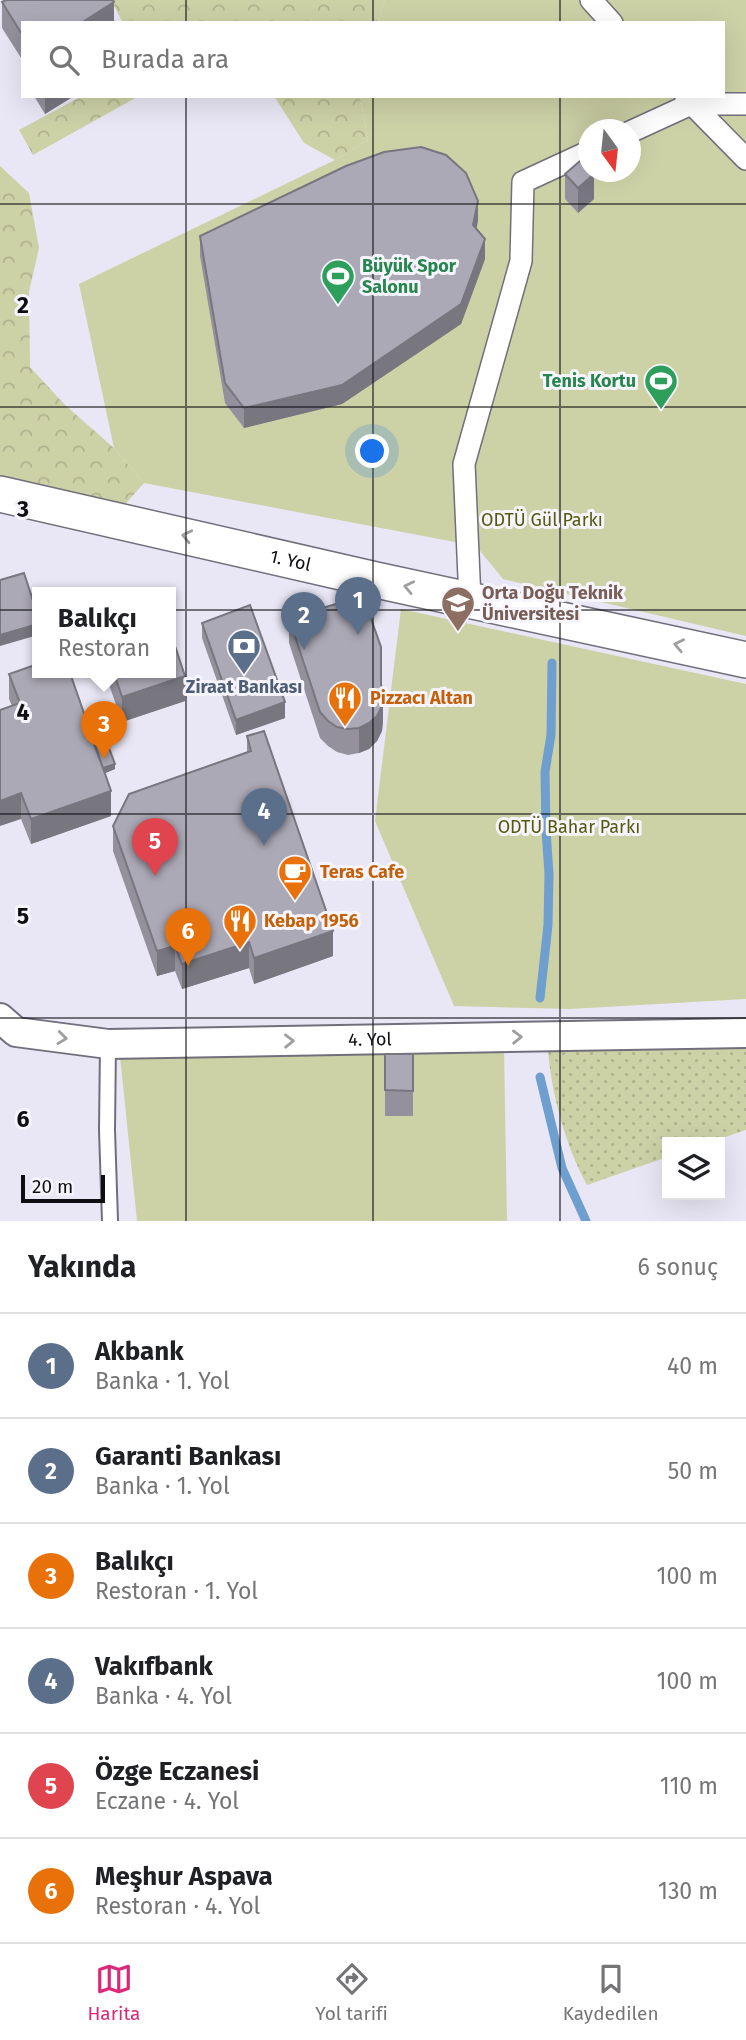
<!DOCTYPE html>
<html lang="tr">
<meta charset="utf-8">
<style>
:root{--surface:#fff;--page:#f2f2f2;--text:#202124;--muted:#757577;--line:#e0e0e0;--accent:#db2777}
body{margin:0;font-family:"Fira Sans",sans-serif;background:var(--page);color:var(--text)}
.controls{position:absolute;right:21px;bottom:21px;display:grid;overflow:hidden;border-radius:0px;box-shadow:0 7px 28px #0002}
.controls button{width:63px;height:63px;display:grid;place-items:center;padding:0;border:0;border-bottom:2px solid var(--line);background:var(--surface);color:var(--text);font:35px sans-serif}
.compass{position:absolute;left:578px;top:119px;width:63px;height:63px;border-radius:50%;background:var(--surface);box-shadow:0 7px 28px #0002;rotate:165deg}
.scale{position:absolute;left:21px;bottom:18px;width:84px;box-sizing:border-box;padding-left:7px;border:4px solid #0f0e13;border-top:0;font-size:19px;line-height:24px;white-space:nowrap;color:#0f0e13;-webkit-text-stroke:5px #f6f5fd;paint-order:stroke}
.you{position:absolute;left:373px;top:452px;width:24px;height:24px;margin:-18px;border:5px solid #fff;border-radius:50%;background:#1a73e8;box-shadow:0 0 0 10px #1a73e833}
.badge{display:grid;place-items:center;width:46px;height:46px;border-radius:50%;background:var(--accent);color:#fff;font-size:23px;font-weight:700}
.pin{position:absolute;translate:-50% -58px;filter:drop-shadow(0 2px 4px #0008)}
.pin::after{content:'';position:absolute;top:37px;width:24px;height:21px;background:inherit;clip-path:polygon(0 0,100% 0,50% 100%)}
.popup{position:absolute;left:32px;top:587px;width:144px;height:91px;box-sizing:border-box;display:grid;place-content:center;border-radius:0px;background:var(--surface);filter:drop-shadow(0 2px 5px #0005);font-size:23px;white-space:nowrap;color:var(--muted)}
.popup b{font-size:26px;color:var(--text)}
.popup::after{content:'';position:absolute;left:50%;top:100%;margin-left:-14px;border:14px solid transparent;border-top-color:var(--surface)}
.list{margin:0;padding:0;list-style:none}
h2{display:flex;justify-content:space-between;align-items:center;height:91px;margin:0;padding:0 28px;font-size:30px}
h2 small{font-size:23px;font-weight:400;color:var(--muted)}
.list li{display:grid;grid-template-columns:46px 1fr auto;gap:21px;align-items:center;box-sizing:border-box;height:105px;padding:0 28px;border-top:2px solid var(--line)}
.list b{display:block;font-size:26px;white-space:nowrap}
.list p{margin:0;font-size:23px;white-space:nowrap;color:var(--muted)}
.list em{font-size:23px;font-style:normal;color:var(--muted)}
.icon{flex:none;width:38px;height:38px;fill:none;stroke:currentColor;stroke-width:2;stroke-linecap:round;stroke-linejoin:round}
.map{position:relative;flex:none;width:746px;height:1221px;overflow:hidden}
.search{position:absolute;background:var(--surface);box-shadow:0 7px 28px #0002;left:21px;right:21px;top:21px;height:77px;display:flex;align-items:center;gap:18px;box-sizing:border-box;padding:0 24px;border-radius:0px;color:var(--muted);font-size:26px}
.sheet{height:721px;background:var(--surface)}
nav{display:flex;justify-content:space-around;align-items:center;box-sizing:border-box;height:98px;border-top:2px solid var(--line);background:var(--surface);font-size:19px;color:var(--muted)}
nav a{display:grid;justify-items:center;gap:4px}
nav .on{color:var(--accent)}
.map>svg:first-child{display:block}
</style>
<div class="map">
<svg width="746" height="1221" viewBox="0 0 746 1221">
<defs>
<pattern id="grass-dots" width="8" height="8" patternUnits="userSpaceOnUse" patternTransform="scale(1.75)"><rect width="8" height="8" fill="#cdd1a6"/><path d="M2 2h.1M6 6h.1" fill="none" stroke="#afb28e" stroke-width="1.8" stroke-linecap="round"/></pattern>
<pattern id="forest-crowns" width="20" height="18" patternUnits="userSpaceOnUse" patternTransform="scale(1.75)"><rect width="20" height="18" fill="#cdd1a6"/><path d="M2 6a3 3 0 1 1 6 0M12 15a3 3 0 1 1 6 0" fill="none" stroke="#afb28e"/></pattern>
</defs>
<rect width="100%" height="100%" fill="#e9e7f5"/>
<path fill="url(#grass-dots)" d="M746,1046V1130L711,1142H667V1157L587,1185C566,1147 551,1093 548,1049Z"/>
<path fill="url(#forest-crowns)" d="M111,0H385L377,23H123Z
M82,96H139L33,155L19,130Z
M274,96H360L368,140L335,160L304,143Z
M0,166L29,193L39,248L29,292L30,367L64,404L114,448L144,483L121,509L0,485Z"/>
<path fill="#cdd1a6" fill-rule="evenodd" d="M385,0H746V636L503,579L476,546L144,483L114,448L79,284L335,160L368,140L360,96H723V23H377ZM588,130H630V172H588Z
M401,609L746,684V999L570,1009L454,1006L375,821Z
M504,1049L507,1221H137L120,1056Z"/>
<g fill="none" stroke-linecap="round" stroke-linejoin="round">
<path stroke="#6e9fce" stroke-width="9" d="M540,998L548,925L549,874L546,830L545,772L551,735L552,663
M540,1077L562,1168L586,1221"/>
<g stroke="#716f7b" stroke-width="18">
<path id="service" d="M108,1044L107,1130L110,1221"/>
</g>
<g stroke="#716f7b" stroke-width="24">
<path id="pedestrian" d="M591,0L612,23
M686,98L746,159
M630,132L691,104H746
M470,600L464,464L521,261L523,182L588,152"/>
</g>
<g stroke="#716f7b" stroke-width="32">
<g id="minor">
<path id="s1" d="M0,1018L16,1032L108,1044L746,1033"/>
</g>
</g>
<g stroke="#716f7b" stroke-width="38">
<g id="tertiary">
<path id="s2" d="M0,494L376,580L746,660"/>
</g>
</g>
<use href="#service" stroke="#fff" stroke-width="14"/>
<use href="#pedestrian" stroke="#fff" stroke-width="21"/>
<use href="#minor" stroke="#fff" stroke-width="28"/>
<use href="#tertiary" stroke="#fff" stroke-width="35"/>
</g>
<path fill="#94919d" d="M2,2L114,23H23V61L2,28Z
M34,96H74L45,114Z
M565,174L594,199L578,213L565,199Z
M478,221L476,229L485,259L461,324L342,404L244,428L225,403L200,256V236Z
M289,618L381,685L383,720L382,731L377,741L369,749L359,753L348,755L337,752L328,746L320,738L289,643Z
M202,623L285,718L236,735L202,638Z
M105,673H171L185,701L122,722Z
M9,674L94,744L115,769L105,773L111,816L31,844L21,819L12,706L9,699Z
M247,736L333,956L254,984L249,968L182,989L175,971L157,976L113,851V826L247,752Z
M385,1054H413V1116H385Z"/>
<path fill="#78767f" d="M114,2V23H81Z
M45,96H74L45,114Z
M594,174V199L578,213V188Z
M478,201V221L473,245V225Z
M485,239V259L461,324L342,404L244,428V408Z
M38,624V635L0,646V635Z
M185,676V701L122,722V697Z
M383,695V720L382,731L377,741L369,749L359,753V728Z
M285,702V718L236,735V720Z
M115,764V769L101,775V769Z
M111,791V816L31,844V819Z
M21,793V819L0,826V801Z
M333,931V956L254,984V958Z
M249,942V968L182,989V964Z
M175,946V971L157,976V951Z"/>
<path fill="#aca9b6" stroke="#78767f" stroke-width="2" d="M6,0H113L114,2L81,23H23V36L2,2Z
M421,147L446,155L466,173L478,201L473,225L485,239L461,304L342,385L244,408L225,383L200,236L346,166L384,152Z
M581,160L589,168V172H592L594,174L578,188L565,174Z
M24,573L38,616V624L0,635V580Z
M363,596L381,647V684L383,695L382,706L377,716L369,723L359,728L348,729L337,727L328,721L320,712L289,618Z
M250,605L285,702L236,720L202,623Z
M171,634L185,676L122,697L114,673H171Z
M38,664V673H70L111,791L31,819L21,793L0,801V710L20,703L9,674Z
M264,731L333,931L254,958L249,942L182,964L175,946L157,951L113,826L129,794L251,751L247,736Z
M106,740L115,764L103,768L94,744Z
M385,1054H413V1091L385,1090Z"/>
<defs><path id="oneway-chevron" d="M-2-3.5L2.5 0L-2 3.5" fill="none" stroke-width="1.6" stroke-linecap="round" stroke-linejoin="round" transform="scale(1.75)"/></defs>
<g stroke="#9f9fa1">
<use href="#oneway-chevron" transform="translate(187 536) rotate(-167)"/>
<use href="#oneway-chevron" transform="translate(409 587) rotate(-168)"/>
<use href="#oneway-chevron" transform="translate(679 645) rotate(-168)"/>
<use href="#oneway-chevron" transform="translate(517 1037) rotate(-1)"/>
<use href="#oneway-chevron" transform="translate(62 1038) rotate(7)"/>
<use href="#oneway-chevron" transform="translate(289 1041) rotate(-1)"/>
</g>
<path fill="none" stroke="#0f0e13" stroke-width="2" stroke-opacity="0.55" d="M186,0V23M373,0V23M560,0V23M186,96V1221M373,96V1221M560,96V1221M0,204H746M0,407H746M0,610H746M0,814H746M0,1018H746"/>
<defs>
<g id="stadium-pin" transform="scale(1.75)"><path d="M0 17L-7.5 6A9.5 9.5 0 1 1 7.5 6Z" fill="#2e9e5b" stroke="#f6f5fd"/><path d="M0-5a6.5 5 0 1 0 0 10a6.5 5 0 1 0 0-10ZM-3.5-1.8h7v3.6h-7Z" fill="#fff"/></g>
<g id="university-pin" transform="scale(1.75)"><path d="M0 17L-7.5 6A9.5 9.5 0 1 1 7.5 6Z" fill="#8d6e63" stroke="#f6f5fd"/><path d="M0-5L7-2L0 1L-7-2ZM-4 1L0 2.5L4 1V4Q0 6-4 4Z" fill="#fff"/></g>
<g id="bank-pin" transform="scale(1.75)"><path d="M0 17L-7.5 6A9.5 9.5 0 1 1 7.5 6Z" fill="#5c6f8a" stroke="#f6f5fd"/><path d="M-6-4H6V4H-6ZM0-2.3a2.3 2.3 0 1 0 0 4.6a2.3 2.3 0 1 0 0-4.6Z" fill="#fff"/></g>
<g id="restaurant-pin" transform="scale(1.75)"><path d="M0 17L-7.5 6A9.5 9.5 0 1 1 7.5 6Z" fill="#e8710a" stroke="#f6f5fd"/><path d="M-5-6h1v4h1v-4h1v4h1v-4h1v5L-1.5 .5V6h-2V.5L-5-1ZM5-6V6H3V1.5H1.5Q1.5-4 5-6Z" fill="#fff"/></g>
<g id="cafe-pin" transform="scale(1.75)"><path d="M0 17L-7.5 6A9.5 9.5 0 1 1 7.5 6Z" fill="#e8710a" stroke="#f6f5fd"/><path d="M-5.5-4.5H6V0H3Q3 3.5 0 3.5H-2.5Q-5.5 3.5-5.5 0ZM3-3.2v2h1.7v-2ZM-6 4.5H4V6H-6Z" fill="#fff"/></g>
</defs>
<g fill-rule="evenodd">
<use href="#stadium-pin" x="338" y="276"/>
<use href="#stadium-pin" x="661" y="381"/>
<use href="#university-pin" x="458" y="603"/>
<use href="#bank-pin" x="244" y="646"/>
<use href="#restaurant-pin" x="345" y="698"/>
<use href="#cafe-pin" x="295" y="872"/>
<use href="#restaurant-pin" x="240" y="921"/>
</g>
<g text-anchor="middle" dominant-baseline="central" stroke-width="6" stroke-linejoin="round" paint-order="stroke">
<g font-size="18" font-weight="bold" fill="#27864d" stroke="#f6f5fd" text-anchor="start">
<text x="362" y="266">Büyük Spor<tspan x="362" dy="21">Salonu</tspan></text>
<text x="636" y="381" text-anchor="end">Tenis Kortu</text>
</g>
<g font-size="18" fill="#575a0d" stroke="#f6f5fd">
<text x="542" y="520">ODTÜ Gül Parkı</text>
<text x="569" y="827">ODTÜ Bahar Parkı</text>
</g>
<g font-size="18" fill="#0f0e13" stroke="#f6f5fd">
<text stroke="none"><textPath href="#s2" startOffset="298">1. Yol</textPath></text>
<text stroke="none"><textPath href="#s1" startOffset="376">4. Yol</textPath></text>
</g>
<g font-size="18" font-weight="bold" fill="#785e54" stroke="#f6f5fd" text-anchor="start">
<text x="482" y="593">Orta Doğu Teknik<tspan x="482" dy="21">Üniversitesi</tspan></text>
</g>
<g font-size="18" font-weight="bold" fill="#4e5e75" stroke="#f6f5fd">
<text x="244" y="687">Ziraat Bankası</text>
</g>
<g font-size="18" font-weight="bold" fill="#c56008" stroke="#f6f5fd" text-anchor="start">
<text x="370" y="698">Pizzacı Altan</text>
<text x="320" y="872">Teras Cafe</text>
<text x="264" y="921">Kebap 1956</text>
</g>
</g>
<g font-size="23" text-anchor="middle" font-weight="bold" fill="#0f0e13" stroke="#f6f5fd" stroke-width="6" stroke-linejoin="round" paint-order="stroke">
<text x="23" y="313">2</text>
<text x="23" y="517">3</text>
<text x="23" y="720">4</text>
<text x="23" y="924">5</text>
<text x="23" y="1127">6</text>
</g>
</svg>
<div class="controls">
<button><svg class="icon" aria-label="layers" viewBox="0 0 24 24"><path d="M12 4l9 5-9 5-9-5zM3 14l9 5 9-5"/></svg></button>
</div>
<svg class="compass" viewBox="-18 -18 36 36"><path d="M0-13l5 13h-10z" fill="#e53935"/><path d="M0 13l5-13h-10z" fill="#757577"/></svg>
<div class="scale">20 m</div>
<div class="you"></div>
<div class="pin badge" style="left:358px;top:635px;background:#5c6f8a">1</div>
<div class="pin badge" style="left:304px;top:650px;background:#5c6f8a">2</div>
<div class="pin badge" style="left:104px;top:759px;background:#e8710a">3</div>
<div class="popup"><b>Balıkçı</b>Restoran</div>
<div class="pin badge" style="left:264px;top:846px;background:#5c6f8a">4</div>
<div class="pin badge" style="left:155px;top:876px;background:#e0444e">5</div>
<div class="pin badge" style="left:188px;top:966px;background:#e8710a">6</div>
<div class="search"><svg class="icon" aria-label="search" viewBox="0 0 24 24"><circle cx="10" cy="10" r="6"/><path d="M15 15l6 6"/></svg>Burada ara</div>
</div>
<section class="sheet">
<h2>Yakında<small>6 sonuç</small></h2>
<ul class="list">
<li><span class="badge" style="background:#5c6f8a">1</span><div><b>Akbank</b><p>Banka · 1. Yol</p></div><em>40 m</em></li>
<li><span class="badge" style="background:#5c6f8a">2</span><div><b>Garanti Bankası</b><p>Banka · 1. Yol</p></div><em>50 m</em></li>
<li><span class="badge" style="background:#e8710a">3</span><div><b>Balıkçı</b><p>Restoran · 1. Yol</p></div><em>100 m</em></li>
<li><span class="badge" style="background:#5c6f8a">4</span><div><b>Vakıfbank</b><p>Banka · 4. Yol</p></div><em>100 m</em></li>
<li><span class="badge" style="background:#e0444e">5</span><div><b>Özge Eczanesi</b><p>Eczane · 4. Yol</p></div><em>110 m</em></li>
<li><span class="badge" style="background:#e8710a">6</span><div><b>Meşhur Aspava</b><p>Restoran · 4. Yol</p></div><em>130 m</em></li>
</ul>
</section>
<nav>
<a class="on"><svg class="icon" aria-label="map" viewBox="0 0 24 24"><path d="M3 6l6-2 6 2 6-2v14l-6 2-6-2-6 2zM9 4v14M15 6v14"/></svg>Harita</a>
<a><svg class="icon" aria-label="directions" viewBox="0 0 24 24"><path d="M12 3l9 9-9 9-9-9zM9 14v-3h6M13 9l2 2-2 2"/></svg>Yol tarifi</a>
<a><svg class="icon" aria-label="saved" viewBox="0 0 24 24"><path d="M7 4h10v16l-5-4-5 4z"/></svg>Kaydedilen</a>
</nav>
